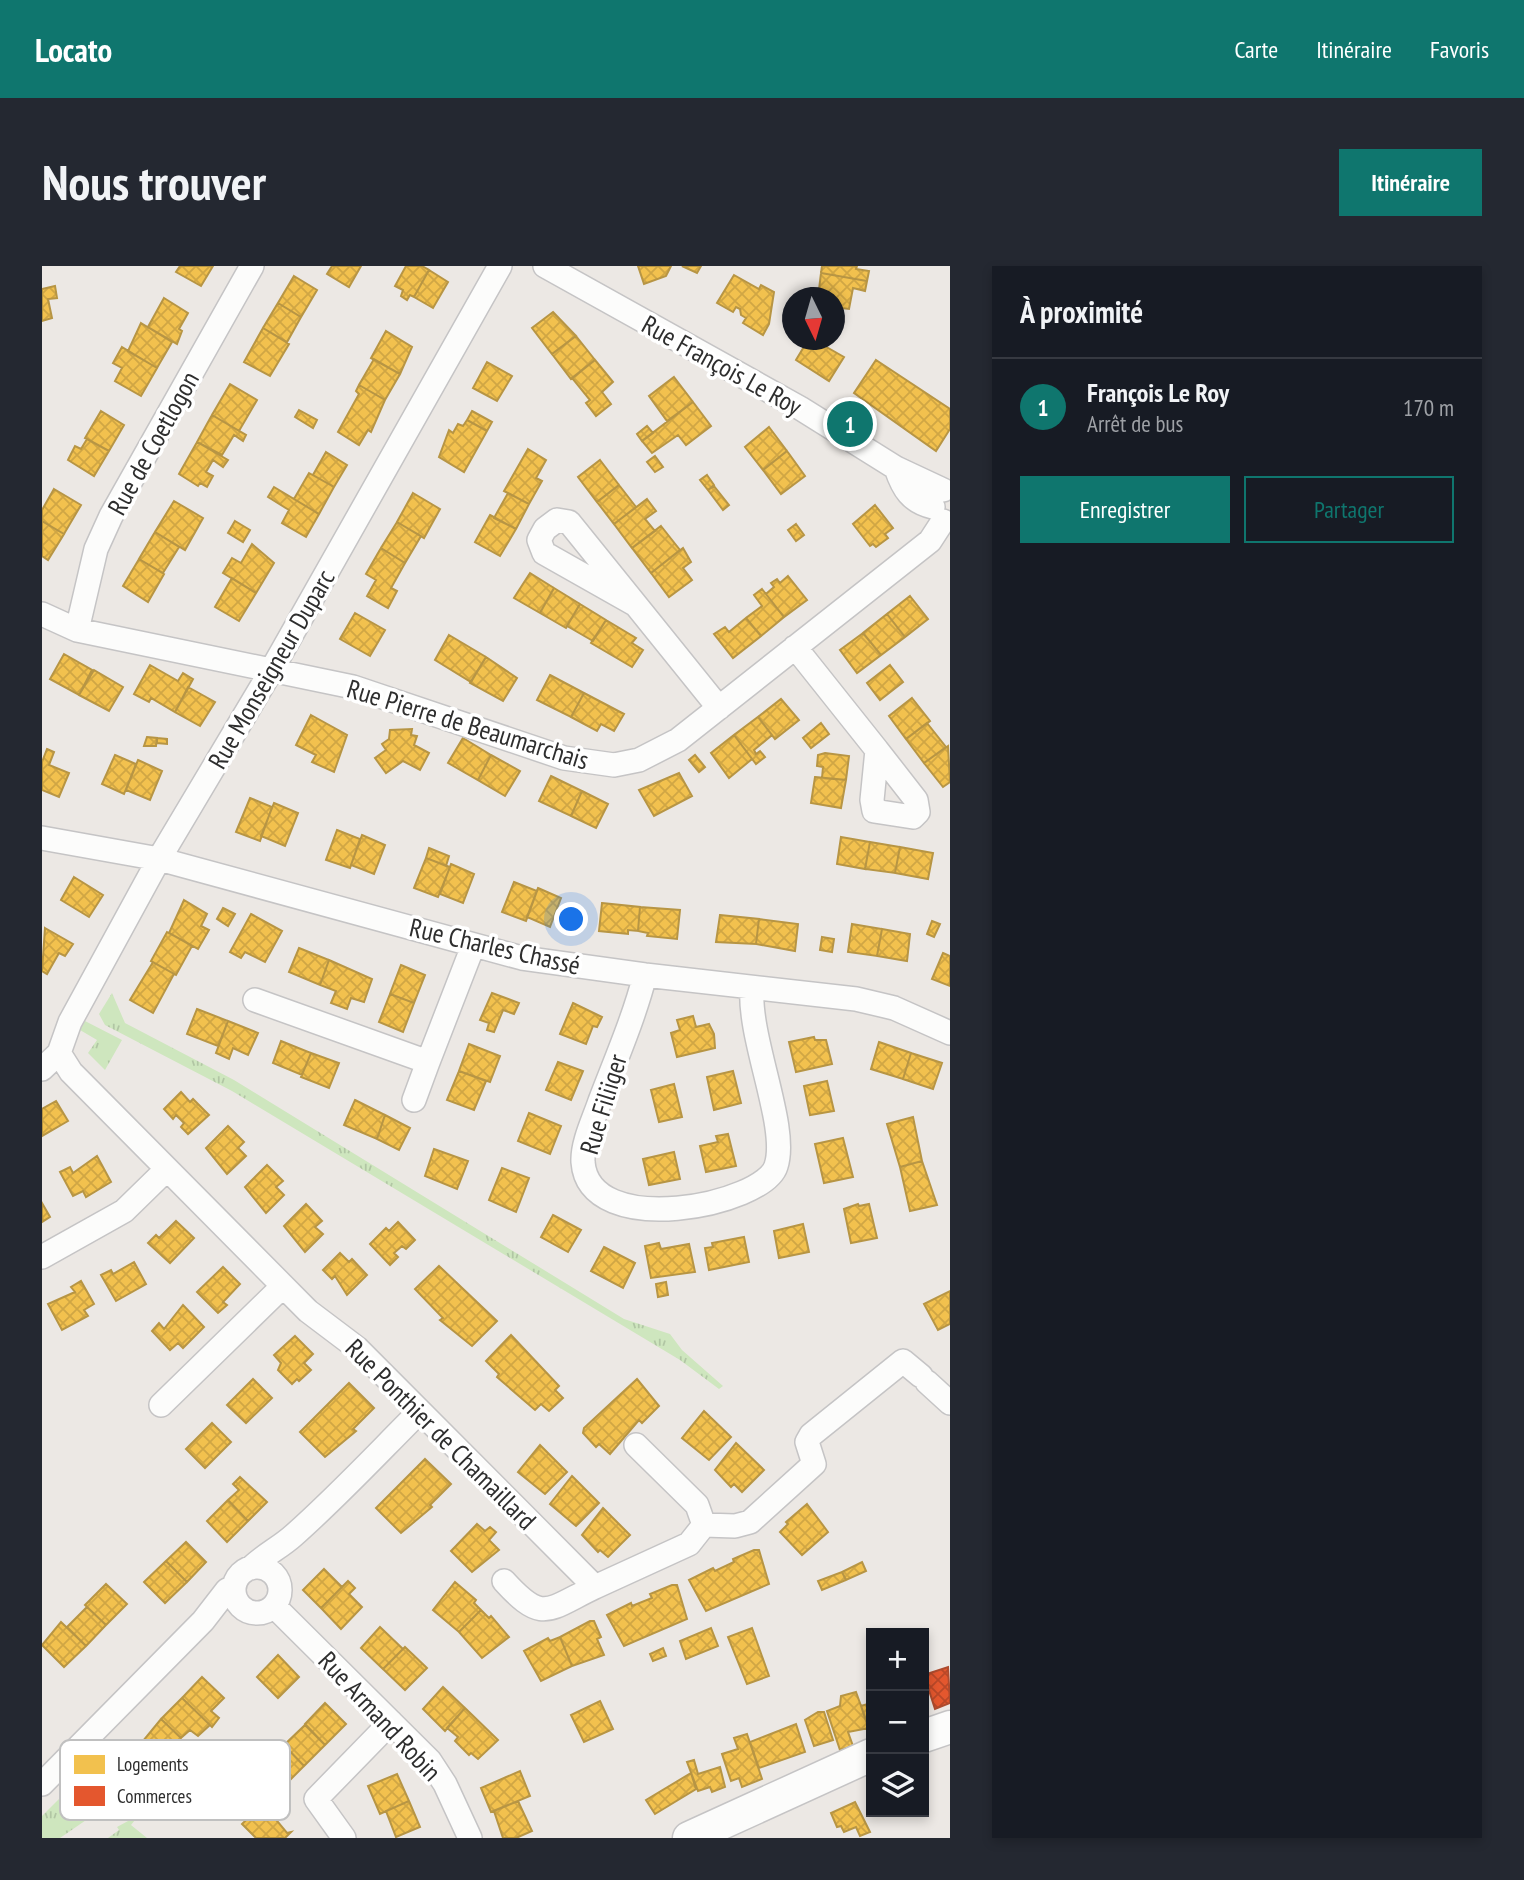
<!DOCTYPE html>
<html lang="fr">
<meta charset="utf-8">
<style>
:root{--surface:#171b24;--page:#242831;--text:#f1f3f6;--muted:#9ea1a6;--line:#363941;--accent:#0f766e}
body{margin:0;font-family:"PT Sans Narrow",sans-serif;background:var(--page);color:var(--text)}
.controls{position:absolute;right:21px;bottom:21px;display:grid;overflow:hidden;border-radius:0px;box-shadow:0 4px 10px #0003}
.controls button{width:63px;height:63px;display:grid;place-items:center;padding:0;border:0;border-bottom:2px solid var(--line);background:var(--surface);color:var(--text);font:35px sans-serif}
.compass{position:absolute;left:740px;top:21px;width:63px;height:63px;border-radius:50%;background:var(--surface);box-shadow:0 4px 10px #0003;rotate:175deg}
.you{position:absolute;left:530px;top:654px;width:24px;height:24px;margin:-18px;border:5px solid #fff;border-radius:50%;background:#1a73e8;box-shadow:0 0 0 10px #1a73e833}
.badge{display:grid;place-items:center;width:46px;height:46px;border-radius:50%;background:var(--accent);color:#fff;font-size:23px;font-weight:700}
.pin{position:absolute;translate:-50% -50%;border:4px solid #fff;box-shadow:0 2px 7px #0006}
.list{margin:0;padding:0;list-style:none}
h2{display:flex;justify-content:space-between;align-items:center;height:91px;margin:0;padding:0 28px;font-size:30px}
h2 small{font-size:23px;font-weight:400;color:var(--muted)}
.list li{display:grid;grid-template-columns:46px 1fr auto;gap:21px;align-items:center;box-sizing:border-box;height:98px;padding:0 28px;border-top:2px solid var(--line)}
.list b{display:block;font-size:26px;white-space:nowrap}
.list p{margin:0;font-size:23px;white-space:nowrap;color:var(--muted)}
.list em{font-size:23px;font-style:normal;color:var(--muted)}
.actions{display:flex;gap:14px;padding:21px 28px}
.actions a{flex:1;padding:16px 0;border:2px solid var(--accent);border-radius:0px;text-align:center;font-size:24px;color:var(--accent)}
.actions .main{background:var(--accent);color:#fff}
.icon{flex:none;width:38px;height:38px;fill:none;stroke:currentColor;stroke-width:2;stroke-linecap:round;stroke-linejoin:round}
.map{position:relative;flex:none;width:908px;height:1572px;overflow:hidden;border-radius:0px}
header{display:flex;align-items:center;gap:42px;box-sizing:border-box;height:98px;padding:0 35px;background:var(--accent);color:#fff}
header strong{font-size:33px}
nav{display:flex;gap:38px;margin-inline-start:auto;font-size:24px}
.intro{display:flex;align-items:center;justify-content:space-between;box-sizing:border-box;height:168px;padding:0 42px}
h1{margin:0;font-size:49px}
.button{padding:18px 32px;border-radius:0px;background:var(--accent);color:#fff;font-size:24px;font-weight:700}
main{display:flex;gap:42px;padding:0 42px}
aside{flex:1;background:var(--surface);border-radius:0px;box-shadow:0 4px 10px #0003}
.map>svg:first-child{display:block}
</style>
<header>
<strong>Locato</strong>
<nav><a>Carte</a><a>Itinéraire</a><a>Favoris</a></nav>
</header>
<div class="intro"><h1>Nous trouver</h1><a class="button">Itinéraire</a></div>
<main>
<div class="map">
<svg width="908" height="1572" viewBox="0 0 908 1572">
<defs>
<pattern id="grass-tufts" width="24" height="20" patternUnits="userSpaceOnUse" patternTransform="scale(1.75)"><rect width="24" height="20" fill="#cee6be"/><path d="M3 7l-1-3M5 7V3M7 7l1-3M15 17l-1-3M17 17v-4M19 17l1-3" fill="none" stroke="#b1c6a4"/></pattern>
<pattern id="homes-cross-hatch" width="8" height="8" patternUnits="userSpaceOnUse" patternTransform="scale(1.75)"><rect width="8" height="8" fill="#f2c14e"/><path d="M0 0l8 8M0 8l8-8" fill="none" stroke="#d0a644"/></pattern>
<pattern id="shops-cross-hatch" width="8" height="8" patternUnits="userSpaceOnUse" patternTransform="scale(1.75)"><rect width="8" height="8" fill="#e4572e"/><path d="M0 0l8 8M0 8l8-8" fill="none" stroke="#b94828"/></pattern>
</defs>
<rect width="100%" height="100%" fill="#ece8e4"/>
<path fill="url(#grass-tufts)" d="M70,727L83,757L192,814L582,1053L628,1068L640,1084L681,1120L677,1123L638,1094L190,825L63,759L57,748Z
M43,755L80,774L63,804L46,787L55,774L38,764Z
M76,1474L111,1508L18,1572H0V1550Z
M97,1549L89,1559L105,1572H66L77,1564L75,1561Z"/>
<path fill="url(#homes-cross-hatch)" stroke="#b79544" stroke-width="2" d="M138,0H171L159,20L134,6Z
M290,0H319L307,21L285,8Z
M364,0H380L387,4L372,31L368,29L365,34L359,30L361,24L353,20Z
M596,0H629L624,10L602,18Z
M640,0H659L655,7Z
M780,0H815L814,3L827,5L825,15L779,7Z
M387,4L406,16L391,42L372,31Z
M779,7L825,15L823,25L811,22L807,43L792,41V32H776Z
M692,9L717,23L719,19L732,26L727,58L721,69L701,57L704,52L699,49L698,43L694,41L691,46L675,37Z
M252,10L275,24L259,51L236,37Z
M13,20L15,32L6,33L10,52L0,55V23Z
M122,32L146,47L137,63L140,65L135,78L106,61Z
M236,37L259,51L245,76L221,62Z
M511,46L534,70L510,88L490,62Z
M99,57L130,76L115,102L86,85Z
M221,62L247,78L228,110L202,96Z
M344,65L370,81L358,108L329,92Z
M534,70L553,94L529,113L510,88Z
M766,74H772L802,91L787,115L754,94Z
M80,81L115,102L99,130L73,115L80,102L71,97Z
M332,93L358,108L343,134L317,119Z
M553,94L571,116L560,126L569,138L554,150L544,137L548,134L530,112Z
M834,94L908,143V163L894,185L812,127Z
M445,96L470,110L455,135L431,122Z
M632,111L651,136L625,155L607,130Z
M188,118L215,134L197,165L170,149Z
M317,119L343,134L329,166L326,164L317,179L296,166L317,128L314,125Z
M651,136L669,160L644,179L636,169L610,187L600,175Z
M257,144L275,154L271,162L253,151Z
M59,145L82,159L67,185L43,172Z
M430,145L450,156L445,165L425,154Z
M170,149L204,169L201,175L192,169L180,189L155,176Z
M425,154L445,165L422,206L397,191L407,164L411,167L416,158L421,160Z
M605,160L611,167L600,175L595,168Z
M727,161L745,185L721,204L703,181Z
M45,173L67,185L52,210L26,194L33,180L39,183Z
M155,176L186,194L181,201L171,194L164,206L171,210L165,221L158,217L156,220L137,208Z
M486,183L504,194L494,212L500,215L487,238L462,225Z
M745,185L763,210L739,228L721,204Z
M284,186L305,199L292,221L271,209Z
M613,190L621,201L613,206L605,196Z
M558,194L577,219L555,236L536,211Z
M267,207L292,221L277,248L252,233Z
M665,209L672,219L666,224L658,214Z
M577,219L594,241L572,258L555,236Z
M672,220L687,239L681,244L666,224Z
M232,221L277,248L264,271L240,257L247,244L226,231Z
M12,223L39,239L22,268L0,255V244Z
M371,227L398,243L382,272L355,256Z
M466,227L487,238L474,263L452,252Z
M605,233L614,245L603,253L613,265L590,282L572,258Z
M132,235L161,252L143,284L113,266Z
M833,239L851,262L843,268L846,272L834,281L831,278L828,280L811,258Z
M448,249L474,263L458,290L433,276Z
M0,255L22,268L6,294L0,290Z
M193,255L208,264L201,276L186,267Z
M355,256L379,270L363,297L339,282Z
M754,258L762,269L754,275L746,264Z
M619,260L638,284L609,307L590,282Z
M113,266L137,281L121,307L97,293Z
M210,278L232,297L214,327L181,307L190,292L199,297Z
M339,282L363,297L349,322L355,325L346,342L325,330L334,314L324,308Z
M641,282L649,296L641,302L650,314L627,331L609,307Z
M97,293L122,308L106,336L81,320Z
M488,307L512,322L498,347L472,332Z
M746,310L765,334L742,351L724,328L732,321L729,317L735,313L738,317Z
M190,312L214,327L197,355L173,341Z
M512,322L538,338L524,362L498,347Z
M720,323L742,351L719,370L704,352L720,340L712,329Z
M868,330L886,353L863,371L845,348Z
M538,338L564,354L551,375L525,360Z
M313,347L343,364L328,390L298,373Z
M845,348L863,371L839,389L821,367Z
M704,352L719,370L691,392L672,368L683,361L687,366Z
M564,354L594,372L590,377L601,384L590,401L549,377Z
M821,367L839,389L815,407L798,384Z
M407,369L444,391L429,416L393,394Z
M22,388L50,404L37,429L8,413Z
M444,391L475,412L461,435L428,417Z
M108,399L136,415L141,407L151,413L133,446L109,432L107,436L92,428Z
M848,399L861,416L838,434L825,417Z
M52,404L81,421L67,445L37,429Z
M508,409L542,427L529,451L495,434Z
M146,421L173,436L158,460L133,446Z
M542,427L582,448L572,465L559,458L555,465L529,451Z
M870,432L888,455L864,473L847,450Z
M739,433L757,454L733,473L716,451Z
M269,449L305,469L292,506L270,496L274,489L254,479Z
M716,451L730,469L712,484L714,488L718,485L723,491L714,498L692,469Z
M779,457L787,468L769,482L761,472Z
M885,457L904,481L882,497L864,473Z
M370,463L369,469L375,470L372,479L387,487L378,504L361,495L344,507L333,492L344,484L340,478L347,473L348,464Z
M692,469L710,493L687,512L669,487Z
M105,471L115,472L114,480H102Z
M115,472L125,473V478L115,477Z
M421,472L449,489L436,514L406,497Z
M906,480L908,516L901,521L882,497Z
M5,483L12,486L7,499L27,507L17,531L0,524V496Z
M783,487L807,490L804,514L780,512L781,501L775,500L776,489Z
M73,489L94,498L82,528L60,518Z
M449,489L478,505L463,530L436,514Z
M653,489L663,501L657,506L647,494Z
M96,494L120,505L108,534L84,524Z
M637,507L650,530L612,550L597,524Z
M509,510L540,525L529,550L497,535Z
M773,511L804,514L799,542L769,537Z
M540,525L566,538L554,562L529,550Z
M208,532L230,541L218,575L194,566Z
M232,537L256,547L243,580L219,570Z
M295,564L318,573L308,602L284,594Z
M320,569L343,579L332,608L309,599Z
M799,571L828,576L823,603L795,598Z
M828,576L858,581L853,607L823,603Z
M858,581L891,587L886,613L853,607Z
M387,582L407,590L404,600L384,592Z
M384,592L408,601L396,631L372,622Z
M409,598L432,608L421,637L398,628Z
M32,611L61,629L47,651L19,634Z
M472,616L495,625L484,655L460,646Z
M496,622L519,632L508,661L485,651Z
M142,634L165,648L159,660L167,664L156,683L127,667Z
M560,637L598,641L596,665L586,664V668L557,665Z
M598,641L638,644L635,673L605,670L606,667L596,665Z
M181,642L193,648L186,660L175,653Z
M209,648L240,665L223,696L203,686L199,692L188,686Z
M678,649L717,653L714,678L674,676Z
M717,653L756,658L753,685L714,678Z
M890,655L898,658L892,671L885,668Z
M810,658L840,663L835,690L806,686Z
M3,662L31,678L23,690L17,687L5,708L0,705Z
M840,663L868,668L865,695L835,690Z
M125,666L150,680L134,709L109,695Z
M780,671L792,673L790,686L778,684Z
M257,682L287,694L278,719L247,706Z
M901,687L908,690V720L890,713Z
M287,694L330,713L322,736L309,732L305,743L289,737L294,725L278,719Z
M111,696L132,708L111,747L88,734Z
M359,699L383,709L372,737L348,728Z
M450,727L477,737L472,748L461,744L452,766L445,764L447,757L438,754Z
M348,728L372,737L361,766L337,756Z
M531,737L560,751L555,761L551,760L544,778L518,768Z
M155,743L186,755L176,780L145,768Z
M651,750L654,761L667,758L672,768L673,782L635,791L629,767L638,764L635,754Z
M186,755L216,767L206,789L191,782L187,793L174,787Z
M772,771L773,774H784L790,798L754,806L747,776Z
M239,775L269,787L260,809L231,797Z
M837,776L869,787L861,813L829,803Z
M427,778L458,790L448,816L417,805Z
M269,787L297,797L287,822L259,811Z
M869,787L900,797L891,823L861,813Z
M516,796L541,805L529,834L504,824Z
M417,805L444,815L432,844L405,834Z
M691,805L699,837L672,844L665,811Z
M785,815L792,845L768,849L762,820Z
M632,818L640,851L617,856L609,824Z
M139,826L148,836L151,833L167,849L146,868L139,861L142,857L134,849L131,853L122,843Z
M313,834L343,849L335,873L302,859Z
M14,835L26,855L0,870V843Z
M487,847L519,860L508,888L476,875Z
M343,849L368,862L357,884L335,873Z
M871,851L880,895L858,901L845,858Z
M186,860L202,876L196,882L204,890L185,908L164,882Z
M686,868L694,900L664,906L658,880L676,876L674,870Z
M801,872L811,911L782,917L773,878Z
M392,883L426,895L415,923L383,910Z
M632,886L638,913L607,919L601,893Z
M55,890L69,916L44,931L41,925L31,930L18,906L28,901L31,907Z
M880,895L895,939L868,945L858,901Z
M225,899L241,915L234,921L242,929L224,947L203,921Z
M460,902L487,912L474,946L447,934Z
M0,937L8,951L0,956Z
M264,938L280,955L273,961L281,968L263,986L242,960Z
M816,938L817,940L827,938L835,972L809,977L802,943Z
M511,949L539,964L526,986L499,971Z
M134,955L152,972L128,997L106,977L114,969L117,972Z
M356,956L373,974L364,983L360,980L352,987L356,991L348,999L328,978L344,962L347,965Z
M761,958L767,986L737,992L732,965Z
M702,971L707,996L667,1004L663,982L671,981L670,977Z
M617,977L619,983L647,978L653,1006L609,1012L603,980Z
M562,981L593,997L581,1022L549,1005Z
M298,987L307,996L310,993L325,1009L305,1029L293,1010L290,1013L281,1004Z
M92,996L104,1018L74,1035L59,1009L69,1004L71,1008Z
M397,1000L455,1055L430,1080L398,1054L401,1052L373,1023Z
M181,1001L198,1018L181,1036L185,1039L176,1047L155,1026Z
M39,1015L52,1038L42,1044L46,1050L20,1064L6,1038L33,1026L29,1021Z
M624,1016L626,1029L616,1031L614,1018Z
M908,1025V1058L896,1064L882,1038Z
M141,1039L162,1061L141,1082L136,1077L128,1084L110,1065L117,1057L122,1063Z
M469,1069L517,1120L513,1124L521,1132L507,1145L499,1138L493,1144L455,1111L457,1108L444,1095Z
M253,1070L271,1088L262,1097L269,1104L257,1115L255,1113L250,1118L236,1104L239,1097L232,1089Z
M211,1113L230,1132L204,1157L185,1139Z
M595,1113L617,1140L600,1157L597,1154L568,1188L557,1178L554,1181L541,1167L542,1162Z
M307,1117L332,1142L311,1163L314,1165L283,1191L258,1166Z
M662,1145L689,1171L667,1194L640,1172Z
M170,1157L189,1176L163,1202L144,1183Z
M694,1177L722,1204L700,1226L692,1218L689,1221L673,1204Z
M498,1179L525,1206L503,1228L476,1206Z
M383,1193L409,1218L388,1239L390,1241L359,1267L334,1242Z
M530,1210L557,1237L534,1260L508,1238Z
M198,1211L225,1236L206,1255L186,1234L197,1224L191,1218Z
M186,1234L206,1255L185,1276L165,1255Z
M765,1238L786,1266L760,1289L738,1266L746,1258L744,1256Z
M561,1242L588,1269L566,1291L558,1284L556,1286L540,1269Z
M435,1258L443,1265L448,1261L454,1266L447,1274L457,1284L430,1306L409,1285Z
M144,1276L164,1296L145,1316L124,1295Z
M712,1284H717L727,1318L664,1345L647,1314L671,1302L673,1305L692,1296L691,1293Z
M124,1295L145,1316L123,1337L102,1316Z
M820,1296L824,1305L804,1314L800,1306Z
M282,1303L300,1321L279,1342L261,1324Z
M800,1306L804,1314L780,1324L776,1315Z
M306,1315L313,1322L307,1328L320,1341L299,1363L279,1342Z
M413,1316L434,1334L432,1337L439,1344L417,1366L391,1344Z
M64,1318L85,1338L64,1359L43,1339Z
M630,1319H635L645,1353L582,1380L565,1349L589,1337L590,1340L610,1332L608,1328Z
M45,1341L64,1359L44,1380L25,1361Z
M439,1344L447,1352L449,1350L467,1371L440,1392L417,1366Z
M548,1355H552L559,1371L555,1373L562,1389L530,1400L518,1371Z
M19,1356L44,1380L22,1401L0,1379Z
M338,1361L361,1383L341,1403L319,1382Z
M669,1362L676,1380L644,1393L638,1375Z
M710,1362L727,1410L705,1418L686,1371Z
M518,1371L530,1400L499,1415L482,1385L506,1372L508,1375Z
M363,1381L385,1402L363,1424L341,1403Z
M621,1382L624,1390L611,1395L608,1388Z
M236,1389L257,1411L236,1432L215,1411Z
M160,1411L182,1432L169,1445L177,1452L170,1461L140,1432Z
M401,1421L423,1442L403,1465L381,1443Z
M814,1426L827,1462L806,1466L811,1480L798,1484L785,1445L798,1440L799,1430Z
M140,1432L168,1459L156,1470L148,1464L139,1472L119,1453Z
M558,1435L571,1463L542,1476L529,1449Z
M283,1437L304,1458L283,1479L263,1458Z
M829,1437V1470L819,1440Z
M423,1442L456,1474L436,1493L429,1487L427,1489L413,1475L416,1471L405,1462Z
M776,1446H782L791,1474L772,1480L763,1454Z
M119,1453L142,1475L110,1504L92,1486Z
M754,1458L763,1486L717,1502L708,1476Z
M263,1459L283,1479L262,1500L242,1479Z
M705,1468L720,1513L700,1521L697,1512L689,1515L680,1488L696,1483L692,1472Z
M241,1478L262,1500L241,1521L219,1499Z
M652,1494L656,1508L678,1501L683,1521L670,1526L668,1521L656,1525L645,1496Z
M478,1505L488,1530L449,1546L439,1522Z
M649,1507L654,1523L613,1548L604,1534Z
M355,1508L367,1535L338,1548L326,1520Z
M367,1535L378,1561L354,1571L344,1545Z
M476,1535L490,1565L474,1572H461L452,1545Z
M813,1536L828,1566L818,1570L814,1561L802,1566L799,1560L795,1561L789,1547Z
M221,1538L245,1567L249,1566L243,1572H214L200,1558Z"/>
<path fill="url(#shops-cross-hatch)" stroke="#ad4b2e" stroke-width="2" d="M906,1401L908,1437L893,1443L882,1409Z"/>
<g fill="none" stroke-linecap="round" stroke-linejoin="round">
<g stroke="#c5c4c5" stroke-width="26">
<path id="minor" d="M503,0L758,142L854,202L901,224
M854,202C861,223 869,236 891,241
M594,339L527,256L515,254L503,263L497,274L502,287L594,339L677,442
M0,348L35,364L311,421L522,492L572,499L597,494L636,474L888,275L901,255
M35,364L54,283L69,250L210,0
M753,381L835,484L830,534L832,545L871,551L876,546L874,534L835,484
M0,572L117,593L480,692L603,709L814,733L852,742L908,767
M603,709C592,752 574,793 558,835C552,853 540,877 541,896C547,975 722,939 734,900C747,861 706,773 710,722
M213,734L386,796L431,680
M17,787L29,806L266,1045L315,1082L553,1321L647,1278L662,1259L693,1260L708,1256L772,1198L765,1176L769,1169L861,1095L879,1110
M0,803L17,787L28,756L117,593L229,405L458,0
M372,834L386,796
M0,991L82,945L125,903
M885,1116L908,1137
M119,1139L241,1020
M594,1179L655,1239L662,1259
M192 1324a23 23 0 1 1 46 0a23 23 0 1 1-46 0Z
M209,1302C222,1289 239,1281 252,1269C296,1230 336,1187 377,1146
M462,1315C501,1358 505,1344 553,1321
M232,1340L388,1495L403,1518L428,1572
M0,1518L161,1355L185,1324L192,1321
M302,1572L274,1533L349,1456"/>
</g>
<g stroke="#c5c4c5" stroke-width="35">
<path id="secondary" d="M882,1470L908,1461
M647,1572L829,1489"/>
</g>
<use href="#minor" stroke="#fcfcfb" stroke-width="23"/>
<use href="#secondary" stroke="#fcfcfb" stroke-width="32"/>
</g>
<g text-anchor="middle" dominant-baseline="central" stroke-width="7" stroke-linejoin="round" paint-order="stroke">
<g font-size="26" fill="#2e2e2e" stroke="#fff">
<text transform="translate(680 99) rotate(29)">Rue François Le Roy</text>
<text transform="translate(111 177) rotate(-61)">Rue de Coetlogon</text>
<text transform="translate(229 403) rotate(-60)">Rue Monseigneur Duparc</text>
<text transform="translate(426 458) rotate(17)">Rue Pierre de Beaumarchais</text>
<text transform="translate(453 680) rotate(13)">Rue Charles Chassé</text>
<text transform="translate(561 838) rotate(-73)">Rue Filiiger</text>
<text transform="translate(399 1168) rotate(45)">Rue Ponthier de Chamaillard</text>
<text transform="translate(338 1450) rotate(47)">Rue Armand Robin</text>
</g>
</g>
<rect x="18" y="1474" width="230" height="80" rx="10" fill="#fff" stroke="#c0c0c0" stroke-width="2"/>
<rect x="32" y="1489" width="31" height="19" fill="#f2c14e"/>
<rect x="32" y="1520" width="31" height="20" fill="#e4572e"/>
<g font-size="19" fill="#2e2e2e">
<text x="75" y="1505">Logements</text>
<text x="75" y="1537">Commerces</text>
</g>
</svg>
<div class="controls">
<button>+</button>
<button>−</button>
<button><svg class="icon" aria-label="layers" viewBox="0 0 24 24"><path d="M12 4l9 5-9 5-9-5zM3 14l9 5 9-5"/></svg></button>
</div>
<svg class="compass" viewBox="-18 -18 36 36"><path d="M0-13l5 13h-10z" fill="#e53935"/><path d="M0 13l5-13h-10z" fill="#9ea1a6"/></svg>
<div class="you"></div>
<div class="pin badge" style="left:808px;top:158px">1</div>
</div>
<aside>
<h2>À proximité<small></small></h2>
<ul class="list">
<li><span class="badge">1</span><div><b>François Le Roy</b><p>Arrêt de bus</p></div><em>170 m</em></li>
</ul>
<div class="actions"><a class="main">Enregistrer</a><a>Partager</a></div>
</aside>
</main>
